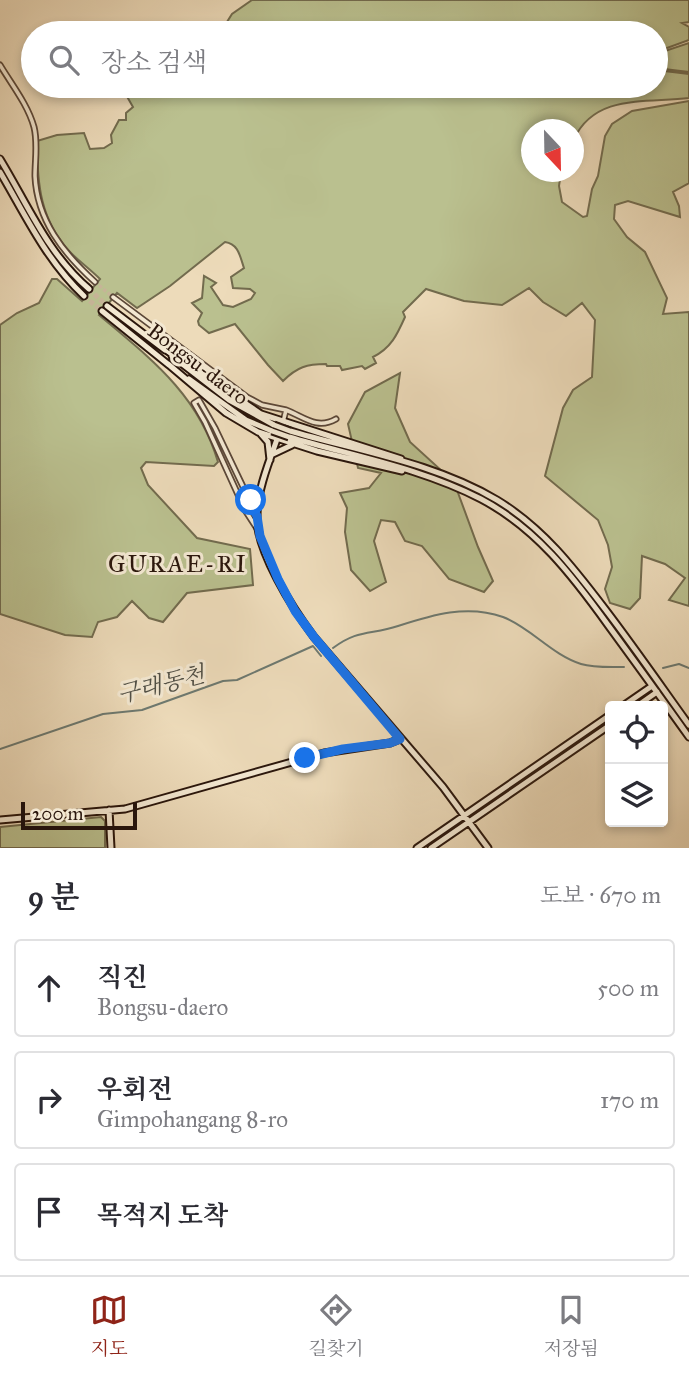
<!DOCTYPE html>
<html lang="ko">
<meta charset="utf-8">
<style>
:root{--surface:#fff;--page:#f7f7f7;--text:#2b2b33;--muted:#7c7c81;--line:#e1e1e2;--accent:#8f2418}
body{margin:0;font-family:"IM FELL Great Primer","Noto Serif KR",serif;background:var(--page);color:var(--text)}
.controls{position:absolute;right:21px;bottom:21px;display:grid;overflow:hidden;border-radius:7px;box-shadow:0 4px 10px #0003}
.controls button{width:63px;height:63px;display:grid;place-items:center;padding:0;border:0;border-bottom:2px solid var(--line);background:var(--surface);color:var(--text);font:35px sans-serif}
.compass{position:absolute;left:521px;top:119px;width:63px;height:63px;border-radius:50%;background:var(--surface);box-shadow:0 4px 10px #0003;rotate:158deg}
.scale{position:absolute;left:21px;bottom:18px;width:116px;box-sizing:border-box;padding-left:7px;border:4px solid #2a160c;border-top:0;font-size:19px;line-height:24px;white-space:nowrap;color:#2a160c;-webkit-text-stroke:5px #f3e8d2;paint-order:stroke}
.stop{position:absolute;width:21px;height:21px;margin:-16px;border:5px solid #1a73e8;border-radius:50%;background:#fff}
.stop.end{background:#1a73e8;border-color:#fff;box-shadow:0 2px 7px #0008}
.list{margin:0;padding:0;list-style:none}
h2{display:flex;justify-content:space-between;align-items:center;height:91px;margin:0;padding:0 28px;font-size:30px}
h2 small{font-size:23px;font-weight:400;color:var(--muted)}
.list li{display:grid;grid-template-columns:46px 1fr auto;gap:21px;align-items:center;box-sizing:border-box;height:98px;margin:0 14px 14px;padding:0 14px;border:2px solid var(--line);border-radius:7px}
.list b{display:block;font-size:26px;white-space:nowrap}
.list p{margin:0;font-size:23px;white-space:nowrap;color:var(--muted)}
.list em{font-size:23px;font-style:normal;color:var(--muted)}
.icon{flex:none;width:38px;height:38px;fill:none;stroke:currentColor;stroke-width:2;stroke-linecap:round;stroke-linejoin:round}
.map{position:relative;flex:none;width:689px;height:848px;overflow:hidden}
.search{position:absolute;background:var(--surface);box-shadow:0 4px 10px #0003;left:21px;right:21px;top:21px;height:77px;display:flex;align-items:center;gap:18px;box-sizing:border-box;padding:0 24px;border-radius:38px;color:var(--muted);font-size:26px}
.sheet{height:427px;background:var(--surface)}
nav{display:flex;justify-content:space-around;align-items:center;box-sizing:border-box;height:98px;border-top:2px solid var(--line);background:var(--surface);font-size:19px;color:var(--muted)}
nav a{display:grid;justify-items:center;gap:4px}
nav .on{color:var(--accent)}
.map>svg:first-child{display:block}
</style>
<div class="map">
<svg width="689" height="848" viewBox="0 0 689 848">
<rect width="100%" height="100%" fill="#eddbba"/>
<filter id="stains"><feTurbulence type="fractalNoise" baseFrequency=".00286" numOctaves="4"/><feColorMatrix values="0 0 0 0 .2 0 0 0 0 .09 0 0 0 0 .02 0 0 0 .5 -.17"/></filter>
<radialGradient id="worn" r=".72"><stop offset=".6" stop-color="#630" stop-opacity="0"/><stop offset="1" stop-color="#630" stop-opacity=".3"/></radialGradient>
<path fill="#bac08f" stroke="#726b4e" stroke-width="2" d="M252,0H689V22L682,23L689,27V40L656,52V33H220L232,14Z
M689,43V72L656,68V54Z
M656,70L689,74V98C645,103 595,94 574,139V130H532V172H561L559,186L562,202L583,217L587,216L592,189L598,176L605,136L612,124L632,111L689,101V183L673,192L679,206L680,217L628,201L615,205L614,219L627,237L645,252L667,298L663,314L689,312V606L669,600L685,578L665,564L642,556L640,598L630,609L610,603L605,589L612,567L608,545L598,520L545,476L563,408L573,390L592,377L595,320L582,303L566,316L543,302L529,288L502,305L464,301L426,289L403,312L405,317C397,335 391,348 373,357L376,363L365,369L362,366L342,370L340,366H327L326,364C307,364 297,367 283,381L268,365L235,324L209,333L199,325L198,321L202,313L192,303L202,298L204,276L216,283L211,287L223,305L233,307L251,299L255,293L250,289L233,288L231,277L244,268C240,257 239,244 225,242L170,286L137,308L117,293L99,315C151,359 198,394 218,462L214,466L146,462L141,468L148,485L197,538L250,549L253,585L187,593L163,622L149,618L132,601L117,617L98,622L92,637L65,635L0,614V325L17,313L39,303L52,279H57L82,301L100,279C91,270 80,262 71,253C40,221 37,183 37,141L57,135L84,133L90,149L104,148L112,143L111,135L119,120H126V113L133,107L121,86H656Z
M400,373L395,408L410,442L454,482L478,547L493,581L484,592L449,579L422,546L405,541L395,522L381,520L374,541L386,582L370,591L351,570L345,532L347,508L340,493L369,488L381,473L358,468L348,424L365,392Z
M101,817L105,821V848H0V827Z"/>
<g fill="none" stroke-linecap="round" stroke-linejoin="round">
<path stroke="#6d7970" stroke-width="2" d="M333,648C358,629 371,635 398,626C432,615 467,604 503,617C531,628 552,655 581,664C594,668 610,667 624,667
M663,668L679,664L689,668
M0,749L103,714L142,710L223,681L237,680L313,646L321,656"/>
<path stroke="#c6b497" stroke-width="3.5" stroke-dasharray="3.5 2" stroke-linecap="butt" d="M95,282L113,297"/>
<path stroke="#c6b497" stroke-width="5" stroke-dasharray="5 2.5" stroke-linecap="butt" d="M89,289L107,306
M84,296L102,311"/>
<g stroke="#5b4738" stroke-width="7">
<path id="street" d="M0,65C12,85 28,105 34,127C38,143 35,160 35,176C37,220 63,253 95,282
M113,297L247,397L262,405L286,410L283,422
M286,410C304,417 317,430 336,419
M256,514L215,428L199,400L194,403L205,422L245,510L258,530"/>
</g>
<g stroke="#2a160c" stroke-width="9">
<path id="secondary" d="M0,159C28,205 47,253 89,289
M0,172C26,216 46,260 84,296
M107,306L165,350
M102,311L169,365
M163,348L261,414L401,459
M172,356L229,400L274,425
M168,364L226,413L258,432L317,451L402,471
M189,379L246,420L272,431
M283,422C274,450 257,487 257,516C256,551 293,609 314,637L443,787L488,848
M290,431C359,451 435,463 497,500C543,528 573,567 605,609C634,647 661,686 689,725
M261,434L268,442L270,460
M289,437C353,456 421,468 481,499C536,528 572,575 608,625C635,662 662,699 689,737
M273,454L292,445
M623,706L652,686
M637,706L657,692
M109,810L111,848
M0,820L125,809L324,753L390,743L400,739
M417,848L610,715
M431,848L610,725"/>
</g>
<use href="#street" stroke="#f3e8d2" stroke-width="3.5"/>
<use href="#secondary" stroke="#f3e8d2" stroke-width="5"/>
<g stroke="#2a160c" stroke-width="9" stroke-linecap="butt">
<path id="secondary-bridge" d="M274,425L290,431
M272,431L289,437"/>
</g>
<use href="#secondary-bridge" stroke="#f3e8d2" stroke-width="5"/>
</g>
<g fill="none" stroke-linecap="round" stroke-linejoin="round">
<path stroke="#1a73e8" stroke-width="9" d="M251,500L247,499L257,516L260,536L278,579L295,611L314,637L400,739L390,743L343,749L305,758"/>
</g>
<g text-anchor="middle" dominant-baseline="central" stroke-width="6" stroke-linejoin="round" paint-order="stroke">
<g font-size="21" fill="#2a160c" stroke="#f3e8d2">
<text transform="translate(198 364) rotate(37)">Bongsu-daero</text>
</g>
<g font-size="23" font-style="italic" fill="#515046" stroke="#f3e8d2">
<text transform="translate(161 684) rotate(-14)">구래동천</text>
</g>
<g font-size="24" letter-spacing="2" fill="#2a160c" stroke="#f3e8d2">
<text x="178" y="564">GURAE-RI</text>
</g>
</g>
<rect width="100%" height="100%" filter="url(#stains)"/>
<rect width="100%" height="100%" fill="url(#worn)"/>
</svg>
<div class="controls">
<button><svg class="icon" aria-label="locate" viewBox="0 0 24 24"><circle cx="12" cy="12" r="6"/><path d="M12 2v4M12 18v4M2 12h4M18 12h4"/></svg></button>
<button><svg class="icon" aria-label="layers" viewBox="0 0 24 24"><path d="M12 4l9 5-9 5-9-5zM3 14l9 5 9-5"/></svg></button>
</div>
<svg class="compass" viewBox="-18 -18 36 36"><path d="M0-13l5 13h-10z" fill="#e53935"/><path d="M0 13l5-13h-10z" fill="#7c7c81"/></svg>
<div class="scale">200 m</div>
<div class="stop" style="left:251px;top:500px"></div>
<div class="stop end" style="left:305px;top:758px"></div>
<div class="search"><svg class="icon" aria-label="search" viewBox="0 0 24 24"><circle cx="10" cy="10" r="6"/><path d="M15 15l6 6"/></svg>장소 검색</div>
</div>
<section class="sheet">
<h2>9 분<small>도보 · 670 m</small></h2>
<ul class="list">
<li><svg class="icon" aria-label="ahead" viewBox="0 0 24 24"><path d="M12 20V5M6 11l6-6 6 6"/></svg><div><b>직진</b><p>Bongsu-daero</p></div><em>500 m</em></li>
<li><svg class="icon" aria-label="right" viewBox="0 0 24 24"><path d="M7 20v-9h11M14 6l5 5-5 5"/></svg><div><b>우회전</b><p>Gimpohangang 8-ro</p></div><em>170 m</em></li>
<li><svg class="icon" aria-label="arrive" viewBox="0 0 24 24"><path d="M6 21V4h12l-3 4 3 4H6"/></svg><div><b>목적지 도착</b></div></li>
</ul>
</section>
<nav>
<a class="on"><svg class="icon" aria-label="map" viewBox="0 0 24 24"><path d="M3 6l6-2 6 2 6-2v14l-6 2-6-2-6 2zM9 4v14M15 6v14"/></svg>지도</a>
<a><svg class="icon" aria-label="directions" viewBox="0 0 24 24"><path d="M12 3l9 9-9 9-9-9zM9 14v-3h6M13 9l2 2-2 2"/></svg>길찾기</a>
<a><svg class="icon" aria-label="saved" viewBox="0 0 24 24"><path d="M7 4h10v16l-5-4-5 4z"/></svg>저장됨</a>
</nav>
